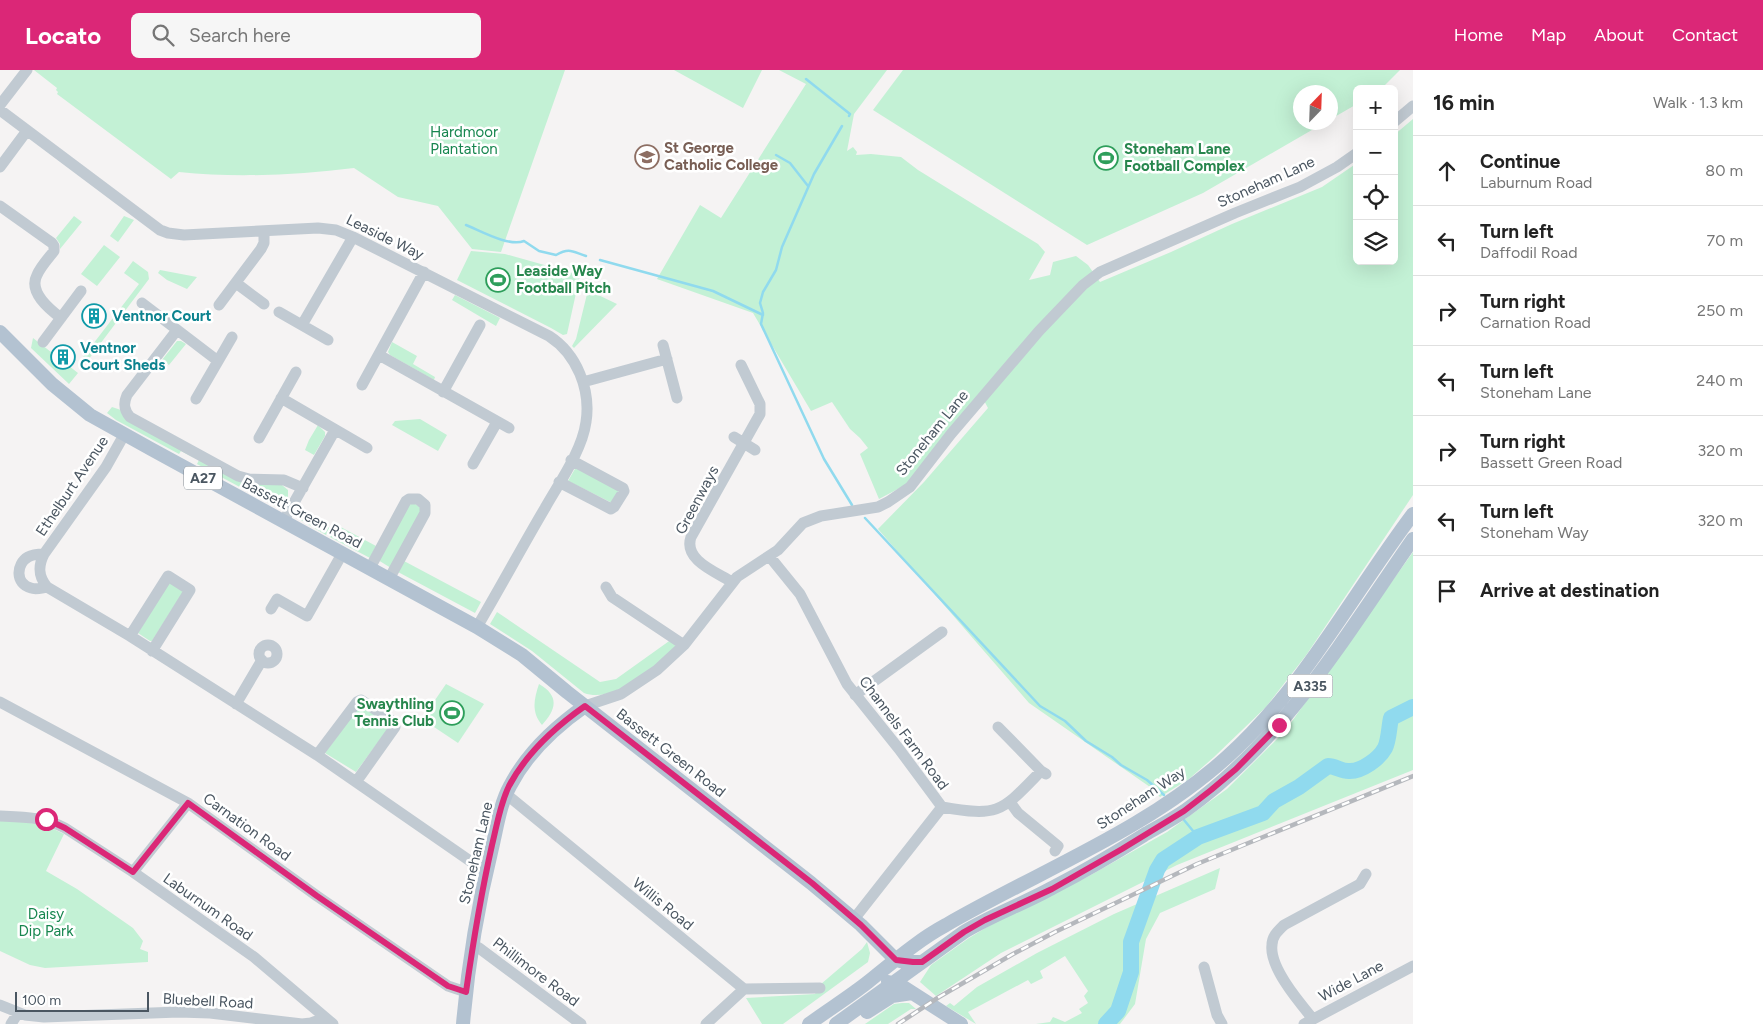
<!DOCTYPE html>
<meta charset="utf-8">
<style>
:root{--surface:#fff;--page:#f6f6f6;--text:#222;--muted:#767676;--line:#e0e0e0;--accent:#db2777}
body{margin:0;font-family:Figtree,sans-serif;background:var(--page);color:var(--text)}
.controls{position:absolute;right:15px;top:15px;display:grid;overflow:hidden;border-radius:8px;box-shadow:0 5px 20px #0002}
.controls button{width:45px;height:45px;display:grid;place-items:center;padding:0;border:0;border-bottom:1px solid var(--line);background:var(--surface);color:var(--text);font:25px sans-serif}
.compass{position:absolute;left:1293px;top:15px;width:45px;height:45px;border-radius:50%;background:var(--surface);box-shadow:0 5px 20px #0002;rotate:23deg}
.scale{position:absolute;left:15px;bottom:12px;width:134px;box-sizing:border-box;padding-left:5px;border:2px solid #4a5661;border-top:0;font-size:14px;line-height:18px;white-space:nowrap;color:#4a5661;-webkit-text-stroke:4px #fff;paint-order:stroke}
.stop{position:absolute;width:15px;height:15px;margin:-11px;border:4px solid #db2777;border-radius:50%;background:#fff}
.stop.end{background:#db2777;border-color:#fff;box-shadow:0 1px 5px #0008}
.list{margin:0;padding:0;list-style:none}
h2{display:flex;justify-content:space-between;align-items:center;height:65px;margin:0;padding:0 20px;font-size:21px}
h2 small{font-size:16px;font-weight:400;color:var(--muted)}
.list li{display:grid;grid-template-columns:32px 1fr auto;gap:15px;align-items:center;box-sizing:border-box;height:70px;padding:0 20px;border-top:1px solid var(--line)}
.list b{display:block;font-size:19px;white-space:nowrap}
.list p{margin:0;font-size:16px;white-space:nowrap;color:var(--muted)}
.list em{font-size:16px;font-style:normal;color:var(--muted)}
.icon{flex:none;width:28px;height:28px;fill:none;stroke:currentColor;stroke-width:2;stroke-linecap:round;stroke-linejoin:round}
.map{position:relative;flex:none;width:1413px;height:954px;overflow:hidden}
header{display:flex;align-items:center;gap:30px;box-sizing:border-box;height:70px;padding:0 25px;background:var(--accent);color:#fff}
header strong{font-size:24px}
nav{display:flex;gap:28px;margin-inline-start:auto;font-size:18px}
.search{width:350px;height:45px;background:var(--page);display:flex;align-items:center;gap:12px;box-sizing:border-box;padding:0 18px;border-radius:8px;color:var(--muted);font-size:19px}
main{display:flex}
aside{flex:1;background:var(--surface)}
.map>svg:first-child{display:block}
</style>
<header>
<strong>Locato</strong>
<div class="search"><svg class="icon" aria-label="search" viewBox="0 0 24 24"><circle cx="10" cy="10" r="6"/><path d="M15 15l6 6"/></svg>Search here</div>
<nav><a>Home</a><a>Map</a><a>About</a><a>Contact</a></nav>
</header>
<main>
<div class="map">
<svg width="1413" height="954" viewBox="0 0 1413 954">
<rect width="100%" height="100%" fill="#f5f3f3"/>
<path fill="#c3f1d5" d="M34,0H565L501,182L472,179L438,136L398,127L354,98C296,105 237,108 179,102L171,109L57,24L58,22L56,20L57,18Z
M674,0H762L743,38Z
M779,0H887L854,44L847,81L853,77L857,82L856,85L871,84L901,87L918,100L1038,174L1045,182L1029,210L1050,205L1053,192L1076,186L1088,195L1100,212L1171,182L1232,154L1322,117L1357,93V191H1394V65L1413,49V425L1307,584L1266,637L1214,687L1189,709L1160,727L1150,717L1029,633L878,459L924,412L988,338L980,323L911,412L879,429L860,384L868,378L860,368L850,359L832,332L811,341L753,243L657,209L700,135L721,148L806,14Z
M903,0H1400L1381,19H1357V34L1331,49L1330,22H1300V52L1324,53L1203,123L1087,175L873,40Z
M74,146L82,152L60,179V174L56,168Z
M124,146L134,150L118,172L110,166Z
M104,175L120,187L97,216L81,204Z
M471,181L505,184L580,205L567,264L563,265L551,258L457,210Z
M133,191L148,202L149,209L85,294L80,291L139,214L124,203Z
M160,200L197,207L187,219L167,210L158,203Z
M588,220L617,234L574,278L572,276L576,269Z
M455,225L500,248L496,256L452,230Z
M33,268L78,303L69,314L31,278Z
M177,271H181L186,274L169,295L162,290Z
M392,272L417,286L413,294L435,307L434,310L390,285L388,282Z
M112,337L121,340L194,388L181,381L179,384L116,350L107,343Z
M420,349L447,365L438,381L392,355L395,351Z
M318,355L325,362V366L314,385L305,380L309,370Z
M199,390L282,415L288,420V428L283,435L275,436L197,394Z
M576,397L619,420L612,433L568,411Z
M414,433L422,439L391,498L378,490L408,435Z
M298,440L330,458L326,465L301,450Z
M337,455L376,476L370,488L330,467Z
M1413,482V700L1177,795L1001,883L936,926L920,912L931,895L969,868L997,851L1089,806L1167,762L1227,719L1285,661Z
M404,491L481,532L475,543L398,502Z
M169,512L181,518L183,522L152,571H150L138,563Z
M497,542L600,612L616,609L672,569L681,575C658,593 615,635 584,623L532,581L490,554Z
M446,614L484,634L458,673L422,649Z
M539,614C560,626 556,640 542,655C531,642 534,629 539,614Z
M360,635L388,653L390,656L356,702L325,683Z
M0,751C24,751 43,753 64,764L46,801L77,819L133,858L143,871L140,879L148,882V892L45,898L30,895L0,881Z
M1220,798L1215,819L1160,843L1146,869L1135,934L1120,954H1036L1050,952L1053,947L1065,952L1082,943L1079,939L1088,933L1084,926L1088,921L1065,886L1040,901L1043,908L1031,914L1028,910L968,942L976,954L946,936L950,933L954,936L977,917L1037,883L1114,844Z
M867,872L870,883L868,892L783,954H762L746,928L815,924L821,914L862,879Z
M902,933H909L916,939H911L888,954H865L894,934Z"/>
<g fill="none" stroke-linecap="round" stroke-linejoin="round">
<path stroke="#90daee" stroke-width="2.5" d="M806,9L850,44L849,46
M842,56L814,104L782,177L776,200L763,222L760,233L763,243L761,254L824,389L852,435
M776,85L790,93L808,116
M466,155C481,161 509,177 524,171L539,181L556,185C570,177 573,182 586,186
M600,190L713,221L763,245
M865,448L1040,636L1065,651L1086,671L1112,687L1121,695L1147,710L1164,725
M1184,750L1198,767"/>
<path stroke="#90daee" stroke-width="16" d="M1106,954L1118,941L1131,902V872L1157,800L1163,790L1198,767L1263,743L1274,731L1299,717L1328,696C1336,696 1342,702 1350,701C1362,701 1379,689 1385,678C1389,670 1389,657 1391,648L1413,637"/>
<path stroke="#c1cad2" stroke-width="11" d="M0,35L27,0
M0,40L160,160L168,163L184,165L318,158L336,160L353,167L549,266C577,284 591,320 586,352C582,381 559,413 545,438C522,477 500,518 477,557
M1394,52L1413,36
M0,97L26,62
M0,136L52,173L54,176V181C48,189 41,196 37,205C28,222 49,239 61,248
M236,213L264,234
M142,233L218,291
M219,235L261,179L264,173V162
M279,242L328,270
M302,255L353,167
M177,260L127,325C123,334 124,340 130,347L238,406L249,409L284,410L303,418
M43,272L81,221
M663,275L677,328
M379,285L509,358
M583,312L667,289
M362,315L424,202
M443,322L480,255
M281,328L367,378
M196,329L232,267
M124,365L106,397L44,484C38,496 38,506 47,517L130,566L317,685L486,802
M734,367L755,380
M259,368L296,302
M473,394L497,352
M559,412L611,439L614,437L624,421L623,418L571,390
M283,452L335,360
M44,484C39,484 33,484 28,487C16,494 15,514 31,518C36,520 41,518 47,517
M770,487L800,524L847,614L899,679L942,737
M370,498L406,431L409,429H418L425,435V443L389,509
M732,512C716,502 683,490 691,467L760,344V334L741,295
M606,517L612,527L684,575
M271,539L277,529L307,546L342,484
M130,566L168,506L190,520L152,581
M259 584a9 9 0 1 1 18 0a9 9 0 1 1-18 0Z
M855,625L942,562
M0,632L188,733L317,826L448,916L466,922
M236,634L262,590
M585,636L621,624L657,600L684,575L737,507L778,480L803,453L821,446L878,437L888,432L910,417L951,364L1039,261L1083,215L1100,202L1235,143L1300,117L1337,97L1357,83
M998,657L1041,701L1046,704
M317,685L357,632L361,630L394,652L395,657L356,712
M506,724L744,919L820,918
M1010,732L1018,743L1058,776L1055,781
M942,737C1000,747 1001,742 1041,701
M0,746C23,747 44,747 65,758L133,802L254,887L333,954
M133,802L188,733
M854,849L942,737
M473,875L479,878L581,954
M1204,897L1217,945L1222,954
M0,935L25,945L44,947L179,942L210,943L302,954L311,953L325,948
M1313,949C1299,932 1269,897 1272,875C1272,866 1278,861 1284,855L1360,814L1366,804
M11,954L18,943
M706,954L744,919
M1304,954L1413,896"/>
<path stroke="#b3c2d1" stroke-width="14" d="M0,262L52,314L90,345L151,379L477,557L522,585L567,622L811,813L861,855L896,890L904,892H922
M888,912L900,915L961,954
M867,942L892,926L912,923
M463,954C468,895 478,835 492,778C497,757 500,734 510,716C527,683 555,657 585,636
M809,954C828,940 849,927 868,912C893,892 918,870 946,855C1041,800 1145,761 1227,687C1303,619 1352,525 1413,444
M836,954L964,862C992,845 1023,834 1052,818C1083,802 1114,784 1144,765C1158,757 1173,749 1186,740C1285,669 1344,568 1413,469"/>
<g stroke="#b5b8bd" stroke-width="4.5">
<path id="rail" d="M898,954L939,927L1013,884L1055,862L1197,794L1413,706"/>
</g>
<use href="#rail" stroke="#fff" stroke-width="2.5" stroke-dasharray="8" stroke-linecap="butt"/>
</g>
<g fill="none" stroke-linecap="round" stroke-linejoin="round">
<path stroke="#db2777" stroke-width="6" d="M46,749L65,758L133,802L188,733L317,826L448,916L466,922C473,873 481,824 492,775C497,755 500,734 509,716C526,684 555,657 585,636L812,813L861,855L896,890L913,892H922L964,862L985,850L1052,819L1122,779L1184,741L1211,720L1236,699L1279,655"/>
</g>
<defs>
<g id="school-ring" transform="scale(1.25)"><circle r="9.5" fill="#fff" stroke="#8d6e63" stroke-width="1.5"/><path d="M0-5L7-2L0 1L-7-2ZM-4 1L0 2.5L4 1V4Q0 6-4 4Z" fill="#8d6e63"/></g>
<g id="stadium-ring" transform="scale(1.25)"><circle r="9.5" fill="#fff" stroke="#2e9e5b" stroke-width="1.5"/><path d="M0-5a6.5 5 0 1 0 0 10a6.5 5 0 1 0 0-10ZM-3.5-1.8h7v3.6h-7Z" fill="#2e9e5b"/></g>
<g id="building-ring" transform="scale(1.25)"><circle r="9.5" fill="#fff" stroke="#0f9aa8" stroke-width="1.5"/><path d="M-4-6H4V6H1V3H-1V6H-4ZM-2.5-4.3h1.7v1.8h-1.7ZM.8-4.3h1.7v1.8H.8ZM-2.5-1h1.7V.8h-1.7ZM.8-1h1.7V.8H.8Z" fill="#0f9aa8"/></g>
</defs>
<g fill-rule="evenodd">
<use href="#school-ring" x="647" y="87"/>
<use href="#stadium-ring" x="1106" y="88"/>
<use href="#stadium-ring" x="498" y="210"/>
<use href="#building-ring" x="94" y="246"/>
<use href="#building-ring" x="63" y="287"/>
<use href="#stadium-ring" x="452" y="643"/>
</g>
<g text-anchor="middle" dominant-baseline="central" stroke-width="5" stroke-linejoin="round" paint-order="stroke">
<g fill="#fff" stroke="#808990" stroke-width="1">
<rect x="184" y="396.5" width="38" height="23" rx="4"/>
<rect x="1287.5" y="604.5" width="45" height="23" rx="4"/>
</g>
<g font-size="14" font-weight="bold" fill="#4a5661">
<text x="203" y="408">A27</text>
<text x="1310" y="616">A335</text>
</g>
<g font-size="15" fill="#17864f" stroke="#fff">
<text x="464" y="62">Hardmoor<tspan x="464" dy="17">Plantation</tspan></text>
<text x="46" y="844">Daisy<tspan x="46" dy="17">Dip Park</tspan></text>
</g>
<g font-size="15" font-weight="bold" fill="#785e54" stroke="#fff" text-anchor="start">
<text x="664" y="78">St George<tspan x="664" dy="17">Catholic College</tspan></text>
</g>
<g font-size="15" font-weight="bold" fill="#27864d" stroke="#fff" text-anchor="start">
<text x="1124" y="79">Stoneham Lane<tspan x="1124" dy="17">Football Complex</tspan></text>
<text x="516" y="201">Leaside Way<tspan x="516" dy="17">Football Pitch</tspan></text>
<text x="434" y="634" text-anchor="end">Swaythling<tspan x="434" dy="17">Tennis Club</tspan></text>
</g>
<g font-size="15" fill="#4a5661" stroke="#fff">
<text transform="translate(1266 112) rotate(-24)">Stoneham Lane</text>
<text transform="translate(385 167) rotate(26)">Leaside Way</text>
<text transform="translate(932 363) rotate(-51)">Stoneham Lane</text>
<text transform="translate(72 416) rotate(-56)">Ethelburt Avenue</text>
<text transform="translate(697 430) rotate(-62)">Greenways</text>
<text transform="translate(302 443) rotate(28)">Bassett Green Road</text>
<text transform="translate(904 663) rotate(53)">Channels Farm Road</text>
<text transform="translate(671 683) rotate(38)">Bassett Green Road</text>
<text transform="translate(1141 728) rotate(-33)">Stoneham Way</text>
<text transform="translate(247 757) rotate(36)">Carnation Road</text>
<text transform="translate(476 783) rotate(-77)">Stoneham Lane</text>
<text transform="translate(663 834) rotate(39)">Willis Road</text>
<text transform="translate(208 837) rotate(35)">Laburnum Road</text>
<text transform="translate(536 902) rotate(37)">Phillimore Road</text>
<text transform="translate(1351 911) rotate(-28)">Wide Lane</text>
<text transform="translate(208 931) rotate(3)">Bluebell Road</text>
</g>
<g font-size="15" font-weight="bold" fill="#0d838f" stroke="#fff" text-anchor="start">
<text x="112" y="246">Ventnor Court</text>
<text x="80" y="278">Ventnor<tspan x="80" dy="17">Court Sheds</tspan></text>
</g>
</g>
</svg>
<div class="controls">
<button>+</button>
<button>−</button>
<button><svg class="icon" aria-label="locate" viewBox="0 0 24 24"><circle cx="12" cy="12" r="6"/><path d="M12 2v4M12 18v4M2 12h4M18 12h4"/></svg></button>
<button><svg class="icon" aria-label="layers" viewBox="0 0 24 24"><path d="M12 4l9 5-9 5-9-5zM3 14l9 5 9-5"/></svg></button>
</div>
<svg class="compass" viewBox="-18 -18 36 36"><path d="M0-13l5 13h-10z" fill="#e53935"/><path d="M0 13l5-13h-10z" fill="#767676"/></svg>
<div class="scale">100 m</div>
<div class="stop" style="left:46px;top:749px"></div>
<div class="stop end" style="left:1279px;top:655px"></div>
</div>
<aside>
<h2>16 min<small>Walk · 1.3 km</small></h2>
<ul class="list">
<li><svg class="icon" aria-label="ahead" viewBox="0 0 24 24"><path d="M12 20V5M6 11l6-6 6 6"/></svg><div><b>Continue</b><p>Laburnum Road</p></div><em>80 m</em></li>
<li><svg class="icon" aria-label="left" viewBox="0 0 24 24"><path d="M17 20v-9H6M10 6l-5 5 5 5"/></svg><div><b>Turn left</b><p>Daffodil Road</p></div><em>70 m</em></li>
<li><svg class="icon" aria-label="right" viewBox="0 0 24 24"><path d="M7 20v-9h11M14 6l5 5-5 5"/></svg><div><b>Turn right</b><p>Carnation Road</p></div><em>250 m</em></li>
<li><svg class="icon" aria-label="left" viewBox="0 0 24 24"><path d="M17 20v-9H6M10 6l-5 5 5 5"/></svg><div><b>Turn left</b><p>Stoneham Lane</p></div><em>240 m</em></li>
<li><svg class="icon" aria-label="right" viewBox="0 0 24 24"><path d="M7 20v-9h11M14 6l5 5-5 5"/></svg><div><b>Turn right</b><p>Bassett Green Road</p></div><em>320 m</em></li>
<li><svg class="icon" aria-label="left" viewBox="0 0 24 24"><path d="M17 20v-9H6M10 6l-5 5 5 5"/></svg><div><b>Turn left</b><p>Stoneham Way</p></div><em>320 m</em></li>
<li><svg class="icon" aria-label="arrive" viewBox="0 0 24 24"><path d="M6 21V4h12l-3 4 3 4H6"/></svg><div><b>Arrive at destination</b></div></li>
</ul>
</aside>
</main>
